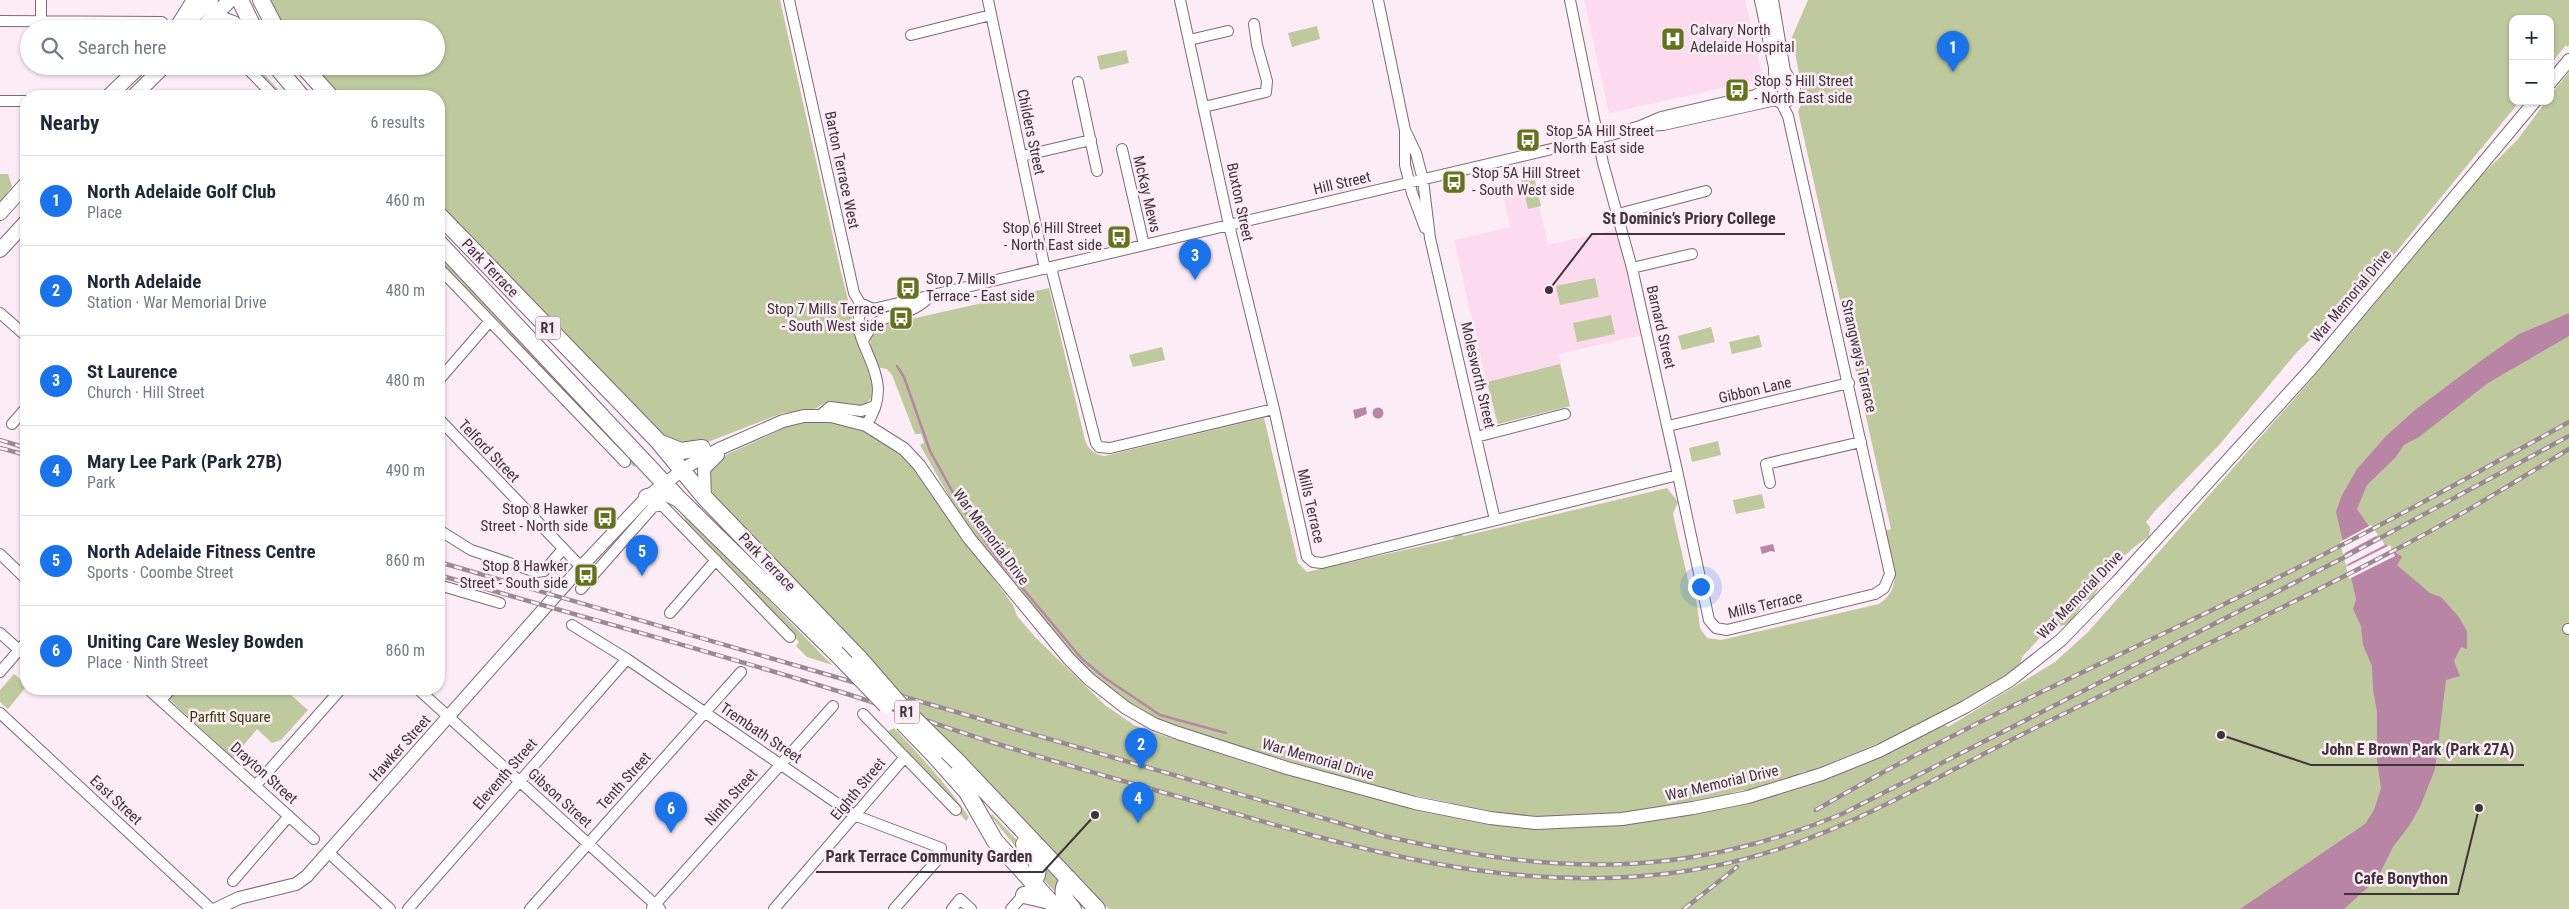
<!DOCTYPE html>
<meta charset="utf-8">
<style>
:root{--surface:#fff;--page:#f6f6f7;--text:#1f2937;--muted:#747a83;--line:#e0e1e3;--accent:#1a73e8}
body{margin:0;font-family:"Roboto Condensed",sans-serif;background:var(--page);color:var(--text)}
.controls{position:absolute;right:15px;top:15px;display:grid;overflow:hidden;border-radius:10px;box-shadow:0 1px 4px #0004}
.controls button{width:45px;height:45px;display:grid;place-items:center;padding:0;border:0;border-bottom:1px solid var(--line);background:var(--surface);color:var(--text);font:25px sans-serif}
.you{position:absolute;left:1700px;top:586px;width:18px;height:18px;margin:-12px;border:4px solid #fff;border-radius:50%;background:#1a73e8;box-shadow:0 0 0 8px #1a73e833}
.badge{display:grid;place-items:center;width:32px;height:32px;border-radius:50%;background:var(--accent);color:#fff;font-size:16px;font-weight:700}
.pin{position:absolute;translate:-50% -41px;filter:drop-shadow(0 1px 2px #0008)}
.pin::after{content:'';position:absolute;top:26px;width:18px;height:15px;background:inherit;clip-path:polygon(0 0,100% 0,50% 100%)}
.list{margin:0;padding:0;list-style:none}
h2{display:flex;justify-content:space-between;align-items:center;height:65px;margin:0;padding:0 20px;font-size:21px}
h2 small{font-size:16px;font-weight:400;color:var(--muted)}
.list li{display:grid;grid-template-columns:32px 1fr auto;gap:15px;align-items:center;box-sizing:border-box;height:90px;padding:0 20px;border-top:1px solid var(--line)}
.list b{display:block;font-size:19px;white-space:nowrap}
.list p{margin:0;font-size:16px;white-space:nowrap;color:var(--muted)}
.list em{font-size:16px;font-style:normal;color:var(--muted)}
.icon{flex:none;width:28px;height:28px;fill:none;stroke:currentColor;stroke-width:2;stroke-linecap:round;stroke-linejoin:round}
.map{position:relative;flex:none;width:2569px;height:909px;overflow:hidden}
.search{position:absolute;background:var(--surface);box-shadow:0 1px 4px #0004;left:20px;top:20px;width:425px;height:55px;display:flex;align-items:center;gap:12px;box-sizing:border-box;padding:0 18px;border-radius:28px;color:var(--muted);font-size:19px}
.panel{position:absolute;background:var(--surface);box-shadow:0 1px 4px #0004;left:20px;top:90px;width:425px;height:605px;border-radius:20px}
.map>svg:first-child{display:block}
</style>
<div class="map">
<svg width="2569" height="909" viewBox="0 0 2569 909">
<rect width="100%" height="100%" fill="#fcecf5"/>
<path fill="#fcdbee" d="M1584,0H1745L1763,79L1609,113Z
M1533,178L1548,245L1618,229L1642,335L1559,354L1570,407L1496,424L1454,240L1510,227L1501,185Z"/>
<path fill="#bfc99e" d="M268,0H780L841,272L854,324L874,380L873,396L864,406L825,403L813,410L783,413L695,447L670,444L439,205V96H338L310,66H436V29H283Z
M1808,0H2569V45L2567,47L2566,45L2550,65V19H2513V101H2520L2370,284L2297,352L2220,444L2154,512L2146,522L2150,527L2149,537C2130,547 2100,579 2093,599L2084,601C2073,620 2072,626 2049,628L2022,657L2019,672L1957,714L1950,707L1889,739L1835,761L1837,764L1821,773L1804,771L1790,779L1787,777L1742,794L1744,790L1731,793V795C1666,805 1598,820 1531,818C1513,818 1497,812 1479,811C1468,810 1469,805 1454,808L1451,803L1399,792L1314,769L1204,736L1141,713L1089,674L967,528L920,445L924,443L921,434H915L892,375L887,369L876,367L871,353L870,336L880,326L1049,288L1085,440C1088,449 1094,454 1104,456L1264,418L1298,563L1307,572L1453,539L1457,532L1464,536L1667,488L1678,502L1673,514L1691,593L1696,597L1700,628L1707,638L1721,640L1879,604C1906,587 1891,556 1885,531L1891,529L1798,111L1804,99L1792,37Z
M1317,26L1320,39L1292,47L1288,33Z
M1126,50L1129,63L1100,70L1097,56Z
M250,66H257L284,96H278Z
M2569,72V909H1109L900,694L713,494L706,474L719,458L789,426L821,420L863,428L894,448L915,468L938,504L1013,605L1017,616L1037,639L1105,705L1134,725L1149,731L1270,770L1391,803L1513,826L1748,802L1807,786L1851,769L1945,725L1948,727L2055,662L2088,632L2319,371L2479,178L2518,139L2546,101H2550V96Z
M0,174H8L12,186L0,203Z
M1534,177L1541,206L1528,209L1521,180Z
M439,255L638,464L634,467L627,460V455L624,452L618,451L439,264Z
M1595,278L1599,297L1560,305L1556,286Z
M1611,315L1615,334L1577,342L1573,323Z
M1711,327L1715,342L1682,350L1678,336Z
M1759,335L1762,347L1732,354L1729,342Z
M1162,347L1165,360L1133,367L1129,355Z
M1560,364L1570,406L1498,424L1487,382Z
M1718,441L1721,455L1692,462L1689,448Z
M1762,494L1765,508L1736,514L1733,500Z
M674,505L678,507L832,665L807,657L796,646L799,642L684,521L685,518Z
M14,674L26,684V687L8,709L0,702V690Z
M176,689H284L308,710L281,740L272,743L257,729L233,758L168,698Z
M894,728C921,756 947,785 969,817L966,821L888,731Z
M992,814L1033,857L1034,870L991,816Z
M1044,864L1060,882L1058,895L1042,878Z"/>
<path fill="#b886a4" d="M2569,313V336L2488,383L2419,437L2404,445L2395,458L2367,485L2357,509L2377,538L2402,557L2397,565L2430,593L2441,597L2458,616L2467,631V649L2461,647L2454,661L2460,676L2446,680L2435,769L2420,807L2409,826L2393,847L2377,879L2344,909H2240L2365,824L2374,810L2381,788L2377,760V712L2373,690L2372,666L2363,645L2361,626L2353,609L2356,599L2336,512L2342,495L2357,469L2386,436L2415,410L2482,360L2519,334Z
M1366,407L1367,414L1355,419L1353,410Z
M1372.5 413a5.5 5.5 0 1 1 11 0a5.5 5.5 0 1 1-11 0Z
M1773,544L1775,552L1771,551L1762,554L1760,547Z"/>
<path fill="#fcecf5" d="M2371,525L2378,535L2343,554L2340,542Z
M2380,537L2385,545L2346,565L2343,556Z
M2390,545L2395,556L2349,579L2346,567Z"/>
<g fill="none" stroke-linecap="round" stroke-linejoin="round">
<path stroke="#b886a4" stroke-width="2.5" d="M897,366L904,377L930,451L960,505L998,559L1082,659L1105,678L1160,715L1226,733"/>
<g stroke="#7f6975" stroke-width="12">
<path id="minor" d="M41,0V20
M789,0L854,293L860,303L873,309L1611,135L1640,126L1661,117L1755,95L1767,89L1770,85
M988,0L1045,269
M1180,0L1229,225L1274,409
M1378,0L1405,130V165L1412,193L1425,228
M1570,0L1603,163L1632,268L1678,475
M0,21L162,22
M911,35L991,15
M1189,40L1228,31
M245,66L274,96
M1078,82L1097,171
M0,101H26
M1204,107L1266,92L1267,81L1257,45L1254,24
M1646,126L1663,125L1776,100
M1405,130L1416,153L1423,180L1430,238L1495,520
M1122,149L1144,245
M1022,156L1091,140
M1618,214L1706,191
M439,268L625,462
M1051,268L1096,443L1099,447L1110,448L1274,409L1307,557L1313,562L1322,563L1678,475L1709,620L1716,628L1727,630L1875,594L1884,588L1890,574L1788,116L1781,102
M1632,268L1692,254
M864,307C840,339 903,373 866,425
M0,313L26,336
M863,341C879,306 907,322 929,297
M439,380L490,321
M819,416L830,407L861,411L875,406
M439,419L581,567
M12,424L26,408
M1668,426L1849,383
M1476,437L1565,414
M1770,483L1766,464L1861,442
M439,530L471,550L536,572L544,571L563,549
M0,554L26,579
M439,585L500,603
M581,589L653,507L662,505L790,637
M670,613L716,560
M572,625L627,659L854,815L941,848L939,858L894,909
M2568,629H2569
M0,633L19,650
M0,672L26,642
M148,689L314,839
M418,689L660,909
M161,700L171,689
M0,713L211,909
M863,714L956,810
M256,785L341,689
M329,853L390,909
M233,881L289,816
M652,908L833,706
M408,909L627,659
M530,909L741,672
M774,909L905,757
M952,909L960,899L971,909
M1011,909L1027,891"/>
</g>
<g stroke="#7f6975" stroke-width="14">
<path id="tertiary" d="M1761,0L1775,67V74
M1772,0L1784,71L1794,88L1793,95L1788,100L1781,102L1773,98L1769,88L1773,81L1779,77L1789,79
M2550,83L2569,60
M705,498L704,469L718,455
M216,909L239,898L296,884L307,876L581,567L647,497L688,466L719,449L783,421L804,416H831L866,425L904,449L919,465L969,538L1069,659L1089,679L1126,708L1154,724L1178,733L1287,768L1415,803L1490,818L1536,823L1622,819L1693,808L1748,797L1822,774L1879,751L1965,707L2009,681L2061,640L2117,582L2311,369L2535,101"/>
</g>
<g stroke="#7f6975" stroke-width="16">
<path id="secondary" d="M179,24L194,0
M204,26L230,0
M179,29L211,0
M109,96L140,66
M134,96L164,66
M0,213L26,184
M0,250L26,222"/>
</g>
<g stroke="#7f6975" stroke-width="18">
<path id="trunk" d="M240,0L254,29
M261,0L276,29
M202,29L222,20L233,24L239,29
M276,66L301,96
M303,66L330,96
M439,215L657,440L705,498L860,659
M439,243L679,499L836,653
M661,443L681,451L702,448
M647,497L667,493L679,499
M934,755L967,792L995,841L1057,909
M958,762L1097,909
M1024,844C1036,857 1043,867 1033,884
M1069,879C1059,891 1064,899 1073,909
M1024,895L1050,901"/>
</g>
<use href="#minor" stroke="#fff" stroke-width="10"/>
<use href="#tertiary" stroke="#fff" stroke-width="12"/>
<use href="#secondary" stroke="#fff" stroke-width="14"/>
<use href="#trunk" stroke="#fff" stroke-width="16"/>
<g stroke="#978a91" stroke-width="4.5">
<path id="rail" d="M0,440L26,448
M0,448L26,455
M439,562L1384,836C1551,874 1680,881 1842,814L2343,558L2569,436
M439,575C574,615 710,651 844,693C892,708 938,725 985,740C1054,762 1124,781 1193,801C1355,849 1516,897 1686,871C1816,852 1908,791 2023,734C2145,673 2270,616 2391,552C2452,521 2510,485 2569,449
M1816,810C1958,727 2110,661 2257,588C2363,536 2466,479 2569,422
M1684,909L1737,867"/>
</g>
<use href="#rail" stroke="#fcecf5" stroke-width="2.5" stroke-dasharray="8" stroke-linecap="butt"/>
<g stroke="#7f6975" stroke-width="18" stroke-linecap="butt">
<path id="trunk-bridge" d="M836,653L886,705
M860,659L900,705L958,762
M903,723L934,755"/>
</g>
<use href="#trunk-bridge" stroke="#fff" stroke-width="16"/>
</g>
<defs>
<g id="hospital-square" transform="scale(1.25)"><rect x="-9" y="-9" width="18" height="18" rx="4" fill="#65721d" stroke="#fcecf5"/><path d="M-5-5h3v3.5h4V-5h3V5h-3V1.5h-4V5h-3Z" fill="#fff"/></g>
<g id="bus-square" transform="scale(1.25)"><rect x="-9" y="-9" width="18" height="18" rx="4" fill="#65721d" stroke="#fcecf5"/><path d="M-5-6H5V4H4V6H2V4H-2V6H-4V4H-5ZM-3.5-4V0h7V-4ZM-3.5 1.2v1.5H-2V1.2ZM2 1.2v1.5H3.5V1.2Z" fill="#fff"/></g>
</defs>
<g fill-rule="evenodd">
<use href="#hospital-square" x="1673" y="39"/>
<use href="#bus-square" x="1737" y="90"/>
<use href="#bus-square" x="1528" y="140"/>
<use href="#bus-square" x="1454" y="182"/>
<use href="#bus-square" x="1119" y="237"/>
<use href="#bus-square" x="908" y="288"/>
<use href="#bus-square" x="901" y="318"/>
<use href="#bus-square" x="605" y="518"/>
<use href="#bus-square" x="586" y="575"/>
</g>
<g text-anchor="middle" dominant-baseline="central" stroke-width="5" stroke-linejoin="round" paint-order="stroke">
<g fill="#fcecf5" stroke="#776b71" stroke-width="1">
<rect x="535.5" y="316.5" width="25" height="23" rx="4"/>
<rect x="894.5" y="700.5" width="25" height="23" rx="4"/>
</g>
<g font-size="14" font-weight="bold" fill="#3e3439">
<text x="548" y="328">R1</text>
<text x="907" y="712">R1</text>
</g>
<g font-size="15" fill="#3e3439" stroke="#fcecf5" text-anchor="start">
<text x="1690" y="30">Calvary North<tspan x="1690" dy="17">Adelaide Hospital</tspan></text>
<text x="1754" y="81">Stop 5 Hill Street<tspan x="1754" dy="17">- North East side</tspan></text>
<text x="1546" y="131">Stop 5A Hill Street<tspan x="1546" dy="17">- North East side</tspan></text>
<text x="1472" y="173">Stop 5A Hill Street<tspan x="1472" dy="17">- South West side</tspan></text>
<text x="1102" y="228" text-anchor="end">Stop 6 Hill Street<tspan x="1102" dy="17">- North East side</tspan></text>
<text x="926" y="279">Stop 7 Mills<tspan x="926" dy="17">Terrace - East side</tspan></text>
<text x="884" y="309" text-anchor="end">Stop 7 Mills Terrace<tspan x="884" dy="17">- South West side</tspan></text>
<text x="588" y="509" text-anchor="end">Stop 8 Hawker<tspan x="588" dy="17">Street - North side</tspan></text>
<text x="568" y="566" text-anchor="end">Stop 8 Hawker<tspan x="568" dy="17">Street - South side</tspan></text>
</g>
<g font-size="15" fill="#3e3439" stroke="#fcecf5">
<text transform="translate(1031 132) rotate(78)">Childers Street</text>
<text transform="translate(842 170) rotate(78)">Barton Terrace West</text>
<text transform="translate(1342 183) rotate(-13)">Hill Street</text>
<text transform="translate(1147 194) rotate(77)">McKay Mews</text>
<text transform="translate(1240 202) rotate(78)">Buxton Street</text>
<text transform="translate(490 268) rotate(46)">Park Terrace</text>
<text transform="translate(2351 296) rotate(-50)">War Memorial Drive</text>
<text transform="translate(1661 327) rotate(77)">Barnard Street</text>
<text transform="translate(1859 356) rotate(77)">Strangways Terrace</text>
<text transform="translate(1478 375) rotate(77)">Molesworth Street</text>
<text transform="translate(1755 390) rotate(-13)">Gibbon Lane</text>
<text transform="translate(489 451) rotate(46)">Telford Street</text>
<text transform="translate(1311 506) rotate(77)">Mills Terrace</text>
<text transform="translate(991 537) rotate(53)">War Memorial Drive</text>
<text transform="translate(767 562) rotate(46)">Park Terrace</text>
<text transform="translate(2080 595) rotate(-46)">War Memorial Drive</text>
<text transform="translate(1765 605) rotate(-13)">Mills Terrace</text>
<text transform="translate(761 733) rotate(34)">Trembath Street</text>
<text transform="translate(400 748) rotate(-48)">Hawker Street</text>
<text transform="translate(1318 759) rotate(16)">War Memorial Drive</text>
<text transform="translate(264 773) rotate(42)">Drayton Street</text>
<text transform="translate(505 774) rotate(-49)">Eleventh Street</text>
<text transform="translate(624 781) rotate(-48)">Tenth Street</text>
<text transform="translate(1722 783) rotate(-13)">War Memorial Drive</text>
<text transform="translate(858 789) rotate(-50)">Eighth Street</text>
<text transform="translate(731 797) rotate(-48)">Ninth Street</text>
<text transform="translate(560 798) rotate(42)">Gibson Street</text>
<text transform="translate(116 800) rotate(43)">East Street</text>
</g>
<g font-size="15" fill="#363f00" stroke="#fcecf5">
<text x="230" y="717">Parfitt Square</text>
</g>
</g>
<path fill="none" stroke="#3e3439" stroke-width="2" d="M1549 290L1592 234H1785M2221 735L2311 765H2524M1095 815L1043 872H816M2479 808L2458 894H2344"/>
<g fill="#3e3439" stroke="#fcecf5" stroke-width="2">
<circle cx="1549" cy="290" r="5"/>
<circle cx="2221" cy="735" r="5"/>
<circle cx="1095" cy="815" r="5"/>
<circle cx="2479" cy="808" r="5"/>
</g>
<g font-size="16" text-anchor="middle" font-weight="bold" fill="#3e3439" stroke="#fcecf5" stroke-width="5" stroke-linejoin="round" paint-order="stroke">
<text x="1689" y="224">St Dominic’s Priory College</text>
<text x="2418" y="755">John E Brown Park (Park 27A)</text>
<text x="929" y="862">Park Terrace Community Garden</text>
<text x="2401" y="884">Cafe Bonython</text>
</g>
</svg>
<div class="controls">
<button>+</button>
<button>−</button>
</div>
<div class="you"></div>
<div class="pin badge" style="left:1953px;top:72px">1</div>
<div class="pin badge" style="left:1141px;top:769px">2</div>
<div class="pin badge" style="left:1195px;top:280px">3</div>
<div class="pin badge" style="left:1138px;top:823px">4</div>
<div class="pin badge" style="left:642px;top:576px">5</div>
<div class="pin badge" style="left:671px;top:833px">6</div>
<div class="search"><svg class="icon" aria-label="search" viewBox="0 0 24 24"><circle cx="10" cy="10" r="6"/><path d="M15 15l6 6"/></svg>Search here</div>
<section class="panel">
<h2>Nearby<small>6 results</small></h2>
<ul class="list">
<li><span class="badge">1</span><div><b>North Adelaide Golf Club</b><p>Place</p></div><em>460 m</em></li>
<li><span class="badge">2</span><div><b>North Adelaide</b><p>Station · War Memorial Drive</p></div><em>480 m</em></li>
<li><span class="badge">3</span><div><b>St Laurence</b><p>Church · Hill Street</p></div><em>480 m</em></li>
<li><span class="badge">4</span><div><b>Mary Lee Park (Park 27B)</b><p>Park</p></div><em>490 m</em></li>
<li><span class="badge">5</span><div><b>North Adelaide Fitness Centre</b><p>Sports · Coombe Street</p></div><em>860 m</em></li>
<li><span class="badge">6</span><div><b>Uniting Care Wesley Bowden</b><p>Place · Ninth Street</p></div><em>860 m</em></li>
</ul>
</section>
</div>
